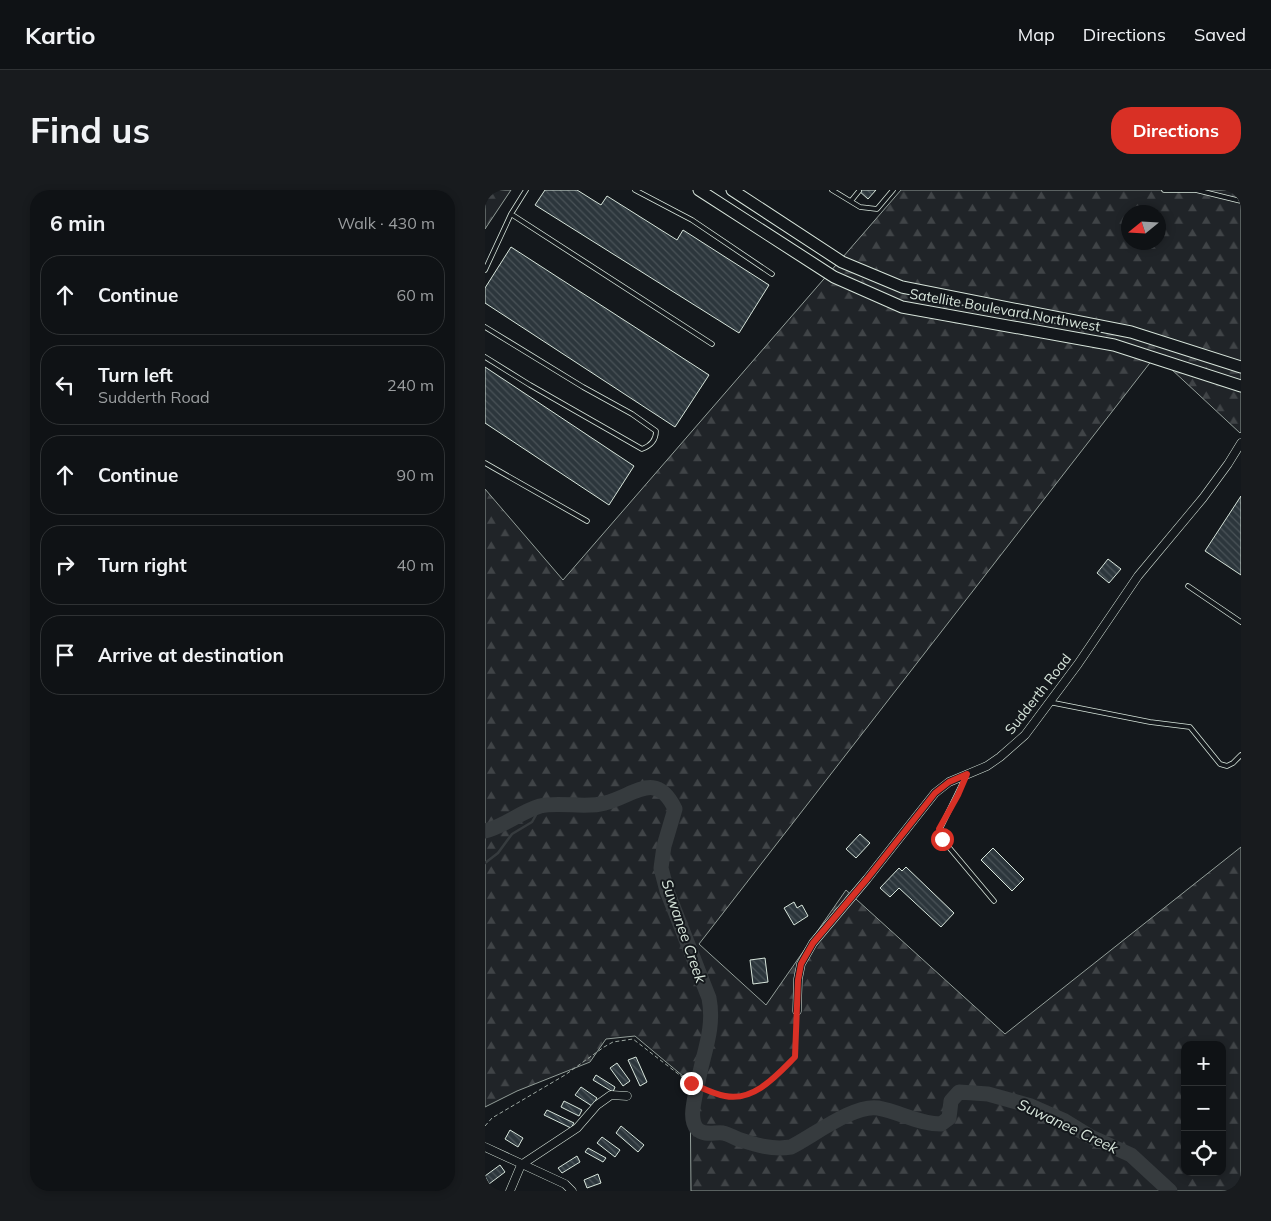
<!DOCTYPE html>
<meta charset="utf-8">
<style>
:root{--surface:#0f1215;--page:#181b1e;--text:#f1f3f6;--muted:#9b9ea0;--line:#2f3234;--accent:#d93025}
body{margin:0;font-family:Mulish,sans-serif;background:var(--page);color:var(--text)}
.controls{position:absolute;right:15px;bottom:15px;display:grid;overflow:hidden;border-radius:10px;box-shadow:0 2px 8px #0003}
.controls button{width:45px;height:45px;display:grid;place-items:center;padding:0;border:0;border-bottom:1px solid var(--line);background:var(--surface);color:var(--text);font:25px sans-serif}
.compass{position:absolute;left:636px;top:15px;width:45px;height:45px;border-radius:50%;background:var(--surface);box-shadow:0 2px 8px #0003;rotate:252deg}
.stop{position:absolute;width:15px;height:15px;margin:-11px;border:4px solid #d93025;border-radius:50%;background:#fff}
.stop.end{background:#d93025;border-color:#fff;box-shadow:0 1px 5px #0008}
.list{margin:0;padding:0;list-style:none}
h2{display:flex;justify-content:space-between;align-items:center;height:65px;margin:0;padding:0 20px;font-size:21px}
h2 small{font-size:16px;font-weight:400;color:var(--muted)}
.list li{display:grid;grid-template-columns:32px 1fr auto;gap:15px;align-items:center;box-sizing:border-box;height:80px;margin:0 10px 10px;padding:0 10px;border:1px solid var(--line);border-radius:20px}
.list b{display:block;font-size:19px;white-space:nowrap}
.list p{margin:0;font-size:16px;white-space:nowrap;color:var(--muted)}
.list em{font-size:16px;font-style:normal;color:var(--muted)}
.icon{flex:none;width:28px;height:28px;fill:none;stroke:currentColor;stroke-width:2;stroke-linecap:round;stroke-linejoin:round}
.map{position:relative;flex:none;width:756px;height:1001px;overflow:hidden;border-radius:20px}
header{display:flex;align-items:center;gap:30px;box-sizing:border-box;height:70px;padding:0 25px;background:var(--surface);border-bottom:1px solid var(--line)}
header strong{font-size:24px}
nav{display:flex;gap:28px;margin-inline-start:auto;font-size:18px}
.intro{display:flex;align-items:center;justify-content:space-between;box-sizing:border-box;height:120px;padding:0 30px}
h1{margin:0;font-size:35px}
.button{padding:12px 22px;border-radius:20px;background:var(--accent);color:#fff;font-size:18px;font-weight:700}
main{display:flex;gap:30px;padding:0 30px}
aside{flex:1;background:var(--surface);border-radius:20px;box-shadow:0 2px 8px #0003}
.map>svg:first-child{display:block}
</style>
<header>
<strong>Kartio</strong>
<nav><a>Map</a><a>Directions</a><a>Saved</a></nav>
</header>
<div class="intro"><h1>Find us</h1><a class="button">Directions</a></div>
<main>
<aside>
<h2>6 min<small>Walk · 430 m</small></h2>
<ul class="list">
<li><svg class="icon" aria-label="ahead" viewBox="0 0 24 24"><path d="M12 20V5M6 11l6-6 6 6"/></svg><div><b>Continue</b></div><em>60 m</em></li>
<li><svg class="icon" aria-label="left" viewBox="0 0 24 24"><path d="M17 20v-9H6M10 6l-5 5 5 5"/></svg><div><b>Turn left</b><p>Sudderth Road</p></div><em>240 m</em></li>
<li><svg class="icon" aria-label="ahead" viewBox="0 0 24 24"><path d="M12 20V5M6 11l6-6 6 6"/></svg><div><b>Continue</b></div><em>90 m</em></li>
<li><svg class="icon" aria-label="right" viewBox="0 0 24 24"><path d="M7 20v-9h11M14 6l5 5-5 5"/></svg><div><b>Turn right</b></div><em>40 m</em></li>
<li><svg class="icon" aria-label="arrive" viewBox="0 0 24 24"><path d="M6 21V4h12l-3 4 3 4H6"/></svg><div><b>Arrive at destination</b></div></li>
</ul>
</aside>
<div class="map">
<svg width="756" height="1001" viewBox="0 0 756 1001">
<defs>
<pattern id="forest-firs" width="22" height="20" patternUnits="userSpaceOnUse" patternTransform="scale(1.25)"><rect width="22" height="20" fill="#202428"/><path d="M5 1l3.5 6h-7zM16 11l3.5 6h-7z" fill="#404447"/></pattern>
<pattern id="building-back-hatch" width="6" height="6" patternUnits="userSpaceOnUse" patternTransform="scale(1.25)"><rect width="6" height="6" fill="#2c363c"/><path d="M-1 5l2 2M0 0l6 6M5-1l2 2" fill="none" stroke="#4a5358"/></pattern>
</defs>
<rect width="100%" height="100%" fill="#14181c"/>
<path fill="url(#forest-firs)" stroke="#939e99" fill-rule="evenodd" d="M0,0H26L0,39Z
M416,0H756V242L755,243L671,165L214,754L281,815L361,700L520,844L756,657V1001H206L205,892L150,846L121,849L105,872L32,901L0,917V299L78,390ZM644,22H674V52H644ZM700,855H737V982H700Z"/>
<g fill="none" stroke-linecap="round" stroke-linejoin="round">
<path stroke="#363b3e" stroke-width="2.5" d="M0,673L13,663L27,644L47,632L56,616"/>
<path stroke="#363b3e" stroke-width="15" d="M0,641C20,636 35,622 55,616C75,611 100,619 120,613C149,606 171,579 190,619L179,656L176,678L182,701L224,808C230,839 218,863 213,892
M211,901C209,913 204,929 212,939C219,946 230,942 238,943C243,944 248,947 253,949C271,955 287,960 306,957C328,946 369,914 393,918C415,922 434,934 456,934L464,928L466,911L474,902L503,904L546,916L578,930L604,946L646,965L685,1001"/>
</g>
<path fill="url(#building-back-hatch)" stroke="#d8e6dc" d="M60,0H92L116,15L122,6L192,50L198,40L284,95L254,143L50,15Z
M373,0H391L383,9Z
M26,57L224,185L190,237L0,113V98Z
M0,177L149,276L124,315L0,233Z
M756,306V385L720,361Z
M623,369L636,379L624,393L612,383Z
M375,644L385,653L371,668L361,659Z
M508,658L539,689L527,701L496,670Z
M421,677L469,723L456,737L414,698L405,707L395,698L414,678L417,681Z
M309,712L312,718L317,715L323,726L309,735L299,718Z
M280,768L283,792L268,794L265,770Z
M151,867L162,892L155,896L143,870Z
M132,873L145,891L138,896L125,878Z
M111,885L130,897L128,902L108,890Z
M96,897L112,908L107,916L90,905Z
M79,911L97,920L94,926L76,917Z
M62,920L89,933L86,938L59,925Z
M136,936L159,955L153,962L131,943Z
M25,940L38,948L33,957L20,949Z
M117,947L135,960L130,967L112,953Z
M103,958L121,968L118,972L100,962Z
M92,966L95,972L77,983L73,978Z
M15,975L20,982L4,994L0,986Z
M113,984L116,993L102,998L99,990Z"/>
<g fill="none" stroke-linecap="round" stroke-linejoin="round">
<g stroke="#d8e6dc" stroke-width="5.5">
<path id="service" d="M150,0L207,30L287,84
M347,0L375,17L392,19L408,0
M679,0H711
M711,0L756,11
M366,11L374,1
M26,24L227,154
M0,80L26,24L41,0
M0,137L98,197L147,224L171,241C171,250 165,256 157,259L45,195L0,167
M0,273L102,331
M703,396L756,432
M564,512L665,532L705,537L735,574L742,576L748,573L756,565
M481,586L455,639L457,649L509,711"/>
</g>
<g stroke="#d8e6dc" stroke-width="9">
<path id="minor" d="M312,821L313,789L316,774L328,753L382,689L450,603L464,592L502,576L515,567L540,545L593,474L653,386L718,308L743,274L756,253
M0,957L80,994L87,1001
M36,975L92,938L112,915L126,905L142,906
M25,1001L36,975"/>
</g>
<g stroke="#d8e6dc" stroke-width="13">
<path id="secondary" d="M214,0L349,87L417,117L629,155L756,196
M247,0L357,72L417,97L646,142L756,177"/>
</g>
<path stroke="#9da8a2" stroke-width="1" stroke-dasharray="4 2.5" stroke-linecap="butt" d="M206,893C258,917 273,905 310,867L312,829
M0,936L7,928L80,885L119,857L128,852L148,849L205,893"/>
<use href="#service" stroke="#14181c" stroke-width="4"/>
<use href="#minor" stroke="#14181c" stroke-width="8"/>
<use href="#secondary" stroke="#14181c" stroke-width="11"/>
</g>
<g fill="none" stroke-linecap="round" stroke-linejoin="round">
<path stroke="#d93025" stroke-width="6" d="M206,893C217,898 228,904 240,906C269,912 292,885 310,867L313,790L316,774L328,753L382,689L450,603L464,592L482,584L473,605L454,639L457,649"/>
</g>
<g text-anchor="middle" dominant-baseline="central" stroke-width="4" stroke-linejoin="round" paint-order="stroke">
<g font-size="14" fill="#d8e6dc" stroke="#14181c">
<text transform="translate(520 120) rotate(10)">Satellite Boulevard Northwest</text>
<text transform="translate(553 504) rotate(-52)">Sudderth Road</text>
</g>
<g font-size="15" font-style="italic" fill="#d8e6dc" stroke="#14181c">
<text transform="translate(199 741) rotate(71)">Suwanee Creek</text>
<text transform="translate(583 936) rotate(25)">Suwanee Creek</text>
</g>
</g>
</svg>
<div class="controls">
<button>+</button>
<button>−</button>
<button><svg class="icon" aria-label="locate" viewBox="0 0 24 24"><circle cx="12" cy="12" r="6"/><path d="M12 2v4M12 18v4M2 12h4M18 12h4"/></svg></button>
</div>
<svg class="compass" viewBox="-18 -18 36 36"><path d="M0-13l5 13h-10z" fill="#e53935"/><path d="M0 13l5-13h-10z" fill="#9b9ea0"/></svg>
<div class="stop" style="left:457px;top:649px"></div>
<div class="stop end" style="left:206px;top:893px"></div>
</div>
</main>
